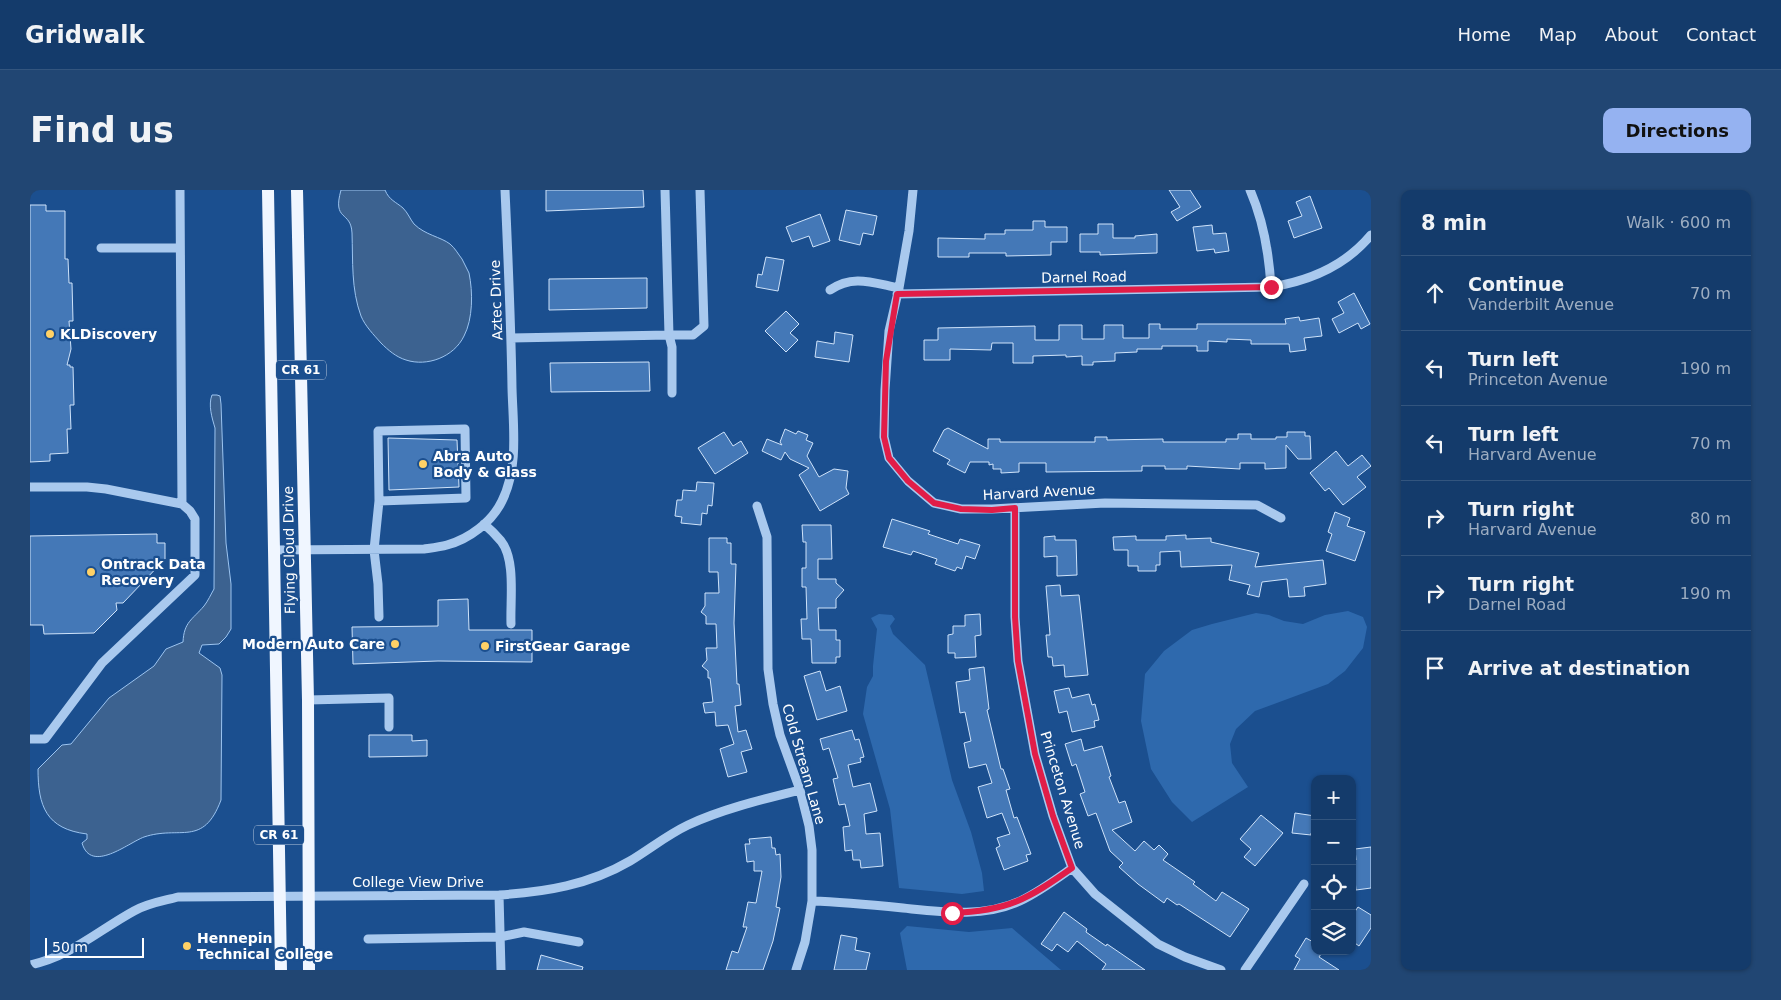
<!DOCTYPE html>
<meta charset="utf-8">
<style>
:root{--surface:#143b6b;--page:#214673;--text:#f1f3f6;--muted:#9dadc1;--line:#33557e;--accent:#95b2f1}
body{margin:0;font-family:"DejaVu Sans",sans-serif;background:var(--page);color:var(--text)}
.controls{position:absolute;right:15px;bottom:15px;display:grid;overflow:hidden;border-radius:10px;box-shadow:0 1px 4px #0004}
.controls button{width:45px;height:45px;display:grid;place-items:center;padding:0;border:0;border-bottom:1px solid var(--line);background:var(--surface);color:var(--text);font:25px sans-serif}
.scale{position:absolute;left:15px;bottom:12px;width:99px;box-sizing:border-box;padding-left:5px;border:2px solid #fff;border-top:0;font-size:14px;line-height:18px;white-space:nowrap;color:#fff;-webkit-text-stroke:4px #1b4f8f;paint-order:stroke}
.stop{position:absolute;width:15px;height:15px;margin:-11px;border:4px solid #e11d48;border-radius:50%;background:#fff}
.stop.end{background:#e11d48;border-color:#fff;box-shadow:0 1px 5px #0008}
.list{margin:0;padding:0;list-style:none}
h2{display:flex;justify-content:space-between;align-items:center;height:65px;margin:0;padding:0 20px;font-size:21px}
h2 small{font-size:16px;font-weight:400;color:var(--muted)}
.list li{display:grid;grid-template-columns:32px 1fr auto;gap:15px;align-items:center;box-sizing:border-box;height:75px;padding:0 20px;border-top:1px solid var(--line)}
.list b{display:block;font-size:19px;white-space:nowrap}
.list p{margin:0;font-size:16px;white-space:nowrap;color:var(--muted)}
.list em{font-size:16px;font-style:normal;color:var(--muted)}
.icon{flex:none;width:28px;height:28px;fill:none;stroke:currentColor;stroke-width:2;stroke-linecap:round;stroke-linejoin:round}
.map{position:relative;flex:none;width:1341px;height:780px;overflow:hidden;border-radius:10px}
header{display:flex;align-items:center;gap:30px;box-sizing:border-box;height:70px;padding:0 25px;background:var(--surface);border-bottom:1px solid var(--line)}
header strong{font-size:24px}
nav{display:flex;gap:28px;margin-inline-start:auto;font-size:18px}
.intro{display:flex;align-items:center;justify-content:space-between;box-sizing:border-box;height:120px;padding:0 30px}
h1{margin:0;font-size:35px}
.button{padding:12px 22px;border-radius:10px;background:var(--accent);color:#111;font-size:18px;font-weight:700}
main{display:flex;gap:30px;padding:0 30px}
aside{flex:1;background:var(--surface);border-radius:10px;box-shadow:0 1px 4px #0004}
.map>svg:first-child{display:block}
</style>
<header>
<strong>Gridwalk</strong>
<nav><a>Home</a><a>Map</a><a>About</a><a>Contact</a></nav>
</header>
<div class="intro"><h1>Find us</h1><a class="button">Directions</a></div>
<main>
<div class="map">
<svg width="1341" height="780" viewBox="0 0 1341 780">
<rect width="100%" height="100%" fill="#1b4f8f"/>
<path fill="#2e69ad" d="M1318,421L1333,427L1337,437L1333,458L1315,481L1298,494L1225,521L1206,539L1200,554L1202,573L1218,597L1162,632L1142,612L1121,579L1111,531L1115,484L1134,461L1162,440L1182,434L1226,423L1239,425L1254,431L1273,434L1295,425Z
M849,424L862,425L865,429L860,436L863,444L895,475L922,590L941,642L952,683L954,701L932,704L869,698L860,619L833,524L837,497L843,486V476L847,439L841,428Z
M877,736L939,742L982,738L1031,780H877L870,743Z"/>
<path fill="#3c6290" stroke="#9cc4f0" d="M311,0H355C359,10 366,12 373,18C378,23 380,29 384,34C395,45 411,47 420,54C425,58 428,64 432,69C434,74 437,78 439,83C443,102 443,129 434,146C424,167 397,177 376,170C366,167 358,160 351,153C344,145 335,136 331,126C321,99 323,71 322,43C321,20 302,32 311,0Z
M182,205H187L190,206L191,214L196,353L201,394V439L196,447L189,454L172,455L169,463L190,478L192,485L191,610C173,658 150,635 114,647C98,653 61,684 52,653L57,649V644C16,639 8,616 8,579L32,555L41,554L79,508L124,476L136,459L153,452C154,432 162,430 174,416C178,411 181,404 184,399L185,238C182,228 178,215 182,205Z"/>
<path fill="#4478b7" stroke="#cfe3fa" d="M516,0H613L614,17L516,21Z
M1139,0H1160L1171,17L1147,31L1141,22L1150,17Z
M1280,6L1292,38L1264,48L1258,31L1272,26L1266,12Z
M0,15H16V21H35V69H38L39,93H42L43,131H39L41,159L37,175H40V177H43L44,215H40L41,239H37L38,263L20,264V271L0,272Z
M816,20L847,26L843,45L833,43L830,55L809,50Z
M790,24L800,51L783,57L779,46L762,52L756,37Z
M1003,31H1015V37H1037V52H1021V65L976,66V63H939V67H908V48L955,49V44H975V40H1003Z
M1068,34H1083V48H1105V46L1127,44V63L1070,65V62H1050V44H1068Z
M1182,35L1183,44L1196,43L1199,61L1185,63L1184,59L1167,61L1163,37Z
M736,67L754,70L748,101L726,97L728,84L732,85Z
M617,88V118L519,120V89Z
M1324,103L1340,134L1331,139L1328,133L1309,143L1302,129L1314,123L1308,112Z
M756,121L769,134L760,143L768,150L756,162L735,141Z
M1269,127L1270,131L1289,128L1292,146L1274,148L1276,160L1260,162L1259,154H1221V150L1197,149V152L1178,151V161H1167V156H1132V159H1107V162L1085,163V171L1063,172V175H1052V166L1036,167V165L1003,166V173H983V153H962L961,160L920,159V170H894V150H908V138L1005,136V150H1029V135H1052V149H1074V135H1093V148H1119V134H1130V139H1167V134H1256L1255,129Z
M805,142L823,145L819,172L785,167L787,151L804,154Z
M619,172L620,201L521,202L520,173Z
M918,238L958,259V249H970V252H1065V247H1077V250L1133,249V252H1196V249H1208V244H1221V249H1246V247H1257V242H1275V246H1280L1281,269H1268L1256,255V278L1235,279V273H1210V279L1157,276V279H1135V276H1112V281L1016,282V273H989V282L971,283V279H963V274L959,275V272H940L935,283L917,274L920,270L903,261L914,240Z
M755,239L766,244L768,241L778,245L776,250L783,253L777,266L789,287L804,279L818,281L816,298L819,304L790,321L769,285L779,278L760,269L755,262L751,270L732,261L737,249L752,255L750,252Z
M694,242L703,256L711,251L718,263L685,284L668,258Z
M358,248L427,250L429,297L359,300Z
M1306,261L1318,276L1332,265L1341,276L1327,287L1336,297L1313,315L1299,298L1295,301L1280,283Z
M667,292L684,293L682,316L678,315L677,324L672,323L671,335L651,333L652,327L645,326L647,310H652L653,300L666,301Z
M1305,322L1320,328L1317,336L1335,342L1325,371L1296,361L1302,344L1298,342Z
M862,329L900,341L898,344L928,354L930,349L950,355L945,369L936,366L932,379L927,377L925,381L905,374L907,369L883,361L881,365L853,357Z
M772,335H801L802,369H788V389H806V393L814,400L806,409V418H788L789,440H806V450H810V467H806V473H782L781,449H772L771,429H777L776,397H772V378H776V352H773Z
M127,344V353H135V369L93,413H86L87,420L64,443L14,444L13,435H0V346Z
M1156,345V349L1181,348V352L1229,363L1225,377L1293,370L1296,394L1274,397L1275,406L1259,407L1257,389L1232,392L1229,407L1217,404L1220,395L1199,390L1202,375L1151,377L1150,361L1130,362V375H1126V381H1108V376H1098V360H1084L1083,347L1106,346V350H1136V346Z
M1025,346V350H1046L1047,385L1027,386V366L1014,367V347Z
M679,348H697V353H701V374H706L704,433L707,494H709L711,515L705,516L708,542L716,540L722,559L711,562L717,582L698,587L690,559L704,554L698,535L686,536L685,522L675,523L673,513L683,512L680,488H678V481L672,476L677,470L676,458H687L686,434H676V426L671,422L675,416V403H689L688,382H679Z
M1030,395L1031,406L1049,405L1058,485L1035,487L1034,475L1023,476L1022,467H1018L1016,445H1020L1016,396Z
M438,409L439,440H502V472L408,471L323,474L322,437L408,436V410Z
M950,424L951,445L945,446L946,467L925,468V463H918V445L923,444V436H935V425Z
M954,477L959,519L957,520L971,579H973L980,599L976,600L984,628L987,627L1001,664L996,665L998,671L974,680L966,658L970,656L967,648L980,644L972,623L957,628L948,597L962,593L956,574L939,578L934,553L941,551L935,522L930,523L926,492L940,490L939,479Z
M790,481L796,501L810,496L817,521L787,530L774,486Z
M1039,498L1042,508L1059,504L1062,515L1065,514L1069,530L1064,531L1065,537L1042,542L1037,521L1029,523L1024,501Z
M822,540L825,550L829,549L834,567L830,568L831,572L818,575L823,597L840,593L847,621L834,624L836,644L850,643L853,676L831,678L830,670H823L822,660L815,661L813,637L820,636L815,614L809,615L803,589L808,588L799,558L793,560L790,549Z
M339,545H382V551L397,550V566L339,567Z
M1051,549L1054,561L1072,556L1081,586L1079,587L1089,613L1095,611L1102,632L1082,640L1105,661L1114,651L1124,660L1129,655L1138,664L1133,670L1165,692L1163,694L1186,711L1192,702L1219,719L1200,747L1149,714L1147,715L1137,708L1134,713L1108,694L1089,677L1093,673L1080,661L1066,623L1058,626L1050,604L1055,602L1046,574L1042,576L1035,554Z
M1265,623L1285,626V643H1281V645L1262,643Z
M1231,625L1253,643L1225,676L1214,667L1221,659L1210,649Z
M741,647L742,658H745L746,665L750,664L751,687L746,717L750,718L743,751L733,780H696L702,761L708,763L717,737H713L718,712L726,713L732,681H724V671L717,672L715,654H720L719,649Z
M1341,657V698L1326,700L1323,670H1326L1325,659Z
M1328,717L1341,725V738L1329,756L1322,751V726Z
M1034,722L1057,739L1056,742L1076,756L1077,754L1115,780H1072L1076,774L1047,751L1038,762L1027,754L1022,761L1011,754Z
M811,745L827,748L825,760L840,763L836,780H804Z
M1276,748L1285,753V761H1293L1289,767L1309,780H1264L1270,769L1265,766Z
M511,765L553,777L552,780H507Z"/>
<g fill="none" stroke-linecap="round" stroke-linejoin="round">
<path stroke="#a9c9ee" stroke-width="9" d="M883,0L879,41L869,98L859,141L855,200L854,247L859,268L878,291L904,313L931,319H962L1075,313L1227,315L1251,328
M1220,0C1234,32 1239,63 1241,97
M71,58H150
M800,100C823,84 843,93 869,98
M867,104L1241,97C1279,91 1316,75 1341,45
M481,148L639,145L635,0
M642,203V157L639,145H663L674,136L670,0
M0,297H57L76,299L152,314
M349,311L436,308L435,239L348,241L349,311L344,360L348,394L349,427
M727,316L737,347L738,479L743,514L750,545L770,600L779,636L782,660V711L775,752L766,780
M985,318V427L988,471L1005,564L1023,626L1042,678L1065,704L1128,754L1155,767L1191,780
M454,334C460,339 466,345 471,351C486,370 480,410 481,434
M244,360L394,359C401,358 410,357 417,355C439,349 462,332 472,311C489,277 483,236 482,198C481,132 478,66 475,0
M278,510L359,508V537
M0,549H15L72,473L165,385V329L160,321L152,314L150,0
M469,705L471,780
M782,711C812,712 843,715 873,718C912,722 953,728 990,711C1009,702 1025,690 1042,678
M338,749L470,747L494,742L549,752
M0,775C40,767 69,740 104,721C118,713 133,711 148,707L469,705C515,702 559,695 600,671C620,659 637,645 658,635C692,619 734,609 770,600
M1215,780L1274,694"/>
<path stroke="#f0f6ff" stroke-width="12" d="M238,0L251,780
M267,0L278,510L279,780"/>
</g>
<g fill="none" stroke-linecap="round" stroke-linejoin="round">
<path stroke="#e11d48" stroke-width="6" d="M922,723C978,721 998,709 1042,678L1023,626L1005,564L988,471L985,427V318L962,320L931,319L904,313L878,291L859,268L854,247L856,171L867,104L1241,97"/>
</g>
<g fill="#ffd166" stroke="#1b4f8f" stroke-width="2">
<circle cx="20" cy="144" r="5"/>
<circle cx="393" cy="274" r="5"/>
<circle cx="61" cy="382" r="5"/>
<circle cx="365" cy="454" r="5"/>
<circle cx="455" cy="456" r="5"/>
<circle cx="157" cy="756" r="5"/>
</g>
<g text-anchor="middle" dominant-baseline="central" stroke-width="4.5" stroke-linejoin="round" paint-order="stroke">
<g fill="#1b4f8f" stroke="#bbcadd" stroke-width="1">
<rect x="246" y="170.5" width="50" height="19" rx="4"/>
<rect x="224" y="635.5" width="50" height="19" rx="4"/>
</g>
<g font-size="12" font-weight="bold" fill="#fff">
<text x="271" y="180">CR 61</text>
<text x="249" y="645">CR 61</text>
</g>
<g font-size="14" fill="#fff" stroke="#1b4f8f">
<text transform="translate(1054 87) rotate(-1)">Darnel Road</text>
<text transform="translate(466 110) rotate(-92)">Aztec Drive</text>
<text transform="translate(1009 302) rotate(-3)">Harvard Avenue</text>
<text transform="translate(259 360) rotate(-91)">Flying Cloud Drive</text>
<text transform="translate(774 574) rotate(74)">Cold Stream Lane</text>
<text transform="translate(1033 600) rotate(73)">Princeton Avenue</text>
<text x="388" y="692">College View Drive</text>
</g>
<g font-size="14" font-weight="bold" fill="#fff" stroke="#1b4f8f" text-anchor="start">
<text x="30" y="144">KLDiscovery</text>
<text x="403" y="266">Abra Auto<tspan x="403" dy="16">Body &amp; Glass</tspan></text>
<text x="71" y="374">Ontrack Data<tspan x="71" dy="16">Recovery</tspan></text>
<text x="355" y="454" text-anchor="end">Modern Auto Care</text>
<text x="465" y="456">FirstGear Garage</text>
<text x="167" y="748">Hennepin<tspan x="167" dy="16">Technical College</tspan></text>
</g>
</g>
</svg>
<div class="controls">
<button>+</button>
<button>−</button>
<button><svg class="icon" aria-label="locate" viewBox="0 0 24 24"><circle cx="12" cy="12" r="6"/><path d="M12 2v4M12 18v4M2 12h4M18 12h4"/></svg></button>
<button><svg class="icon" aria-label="layers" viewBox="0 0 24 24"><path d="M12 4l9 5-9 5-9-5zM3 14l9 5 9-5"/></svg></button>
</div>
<div class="scale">50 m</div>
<div class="stop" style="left:922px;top:723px"></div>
<div class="stop end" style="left:1241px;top:97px"></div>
</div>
<aside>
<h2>8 min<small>Walk · 600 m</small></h2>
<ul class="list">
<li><svg class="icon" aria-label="ahead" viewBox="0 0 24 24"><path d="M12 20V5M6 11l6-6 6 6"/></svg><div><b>Continue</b><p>Vanderbilt Avenue</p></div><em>70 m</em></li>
<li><svg class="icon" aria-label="left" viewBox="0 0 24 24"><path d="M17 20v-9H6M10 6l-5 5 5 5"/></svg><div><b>Turn left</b><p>Princeton Avenue</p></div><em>190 m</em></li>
<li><svg class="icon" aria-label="left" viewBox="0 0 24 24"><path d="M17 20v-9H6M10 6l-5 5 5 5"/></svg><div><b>Turn left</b><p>Harvard Avenue</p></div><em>70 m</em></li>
<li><svg class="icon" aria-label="right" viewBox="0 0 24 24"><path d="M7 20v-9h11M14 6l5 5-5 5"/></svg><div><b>Turn right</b><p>Harvard Avenue</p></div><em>80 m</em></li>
<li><svg class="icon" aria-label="right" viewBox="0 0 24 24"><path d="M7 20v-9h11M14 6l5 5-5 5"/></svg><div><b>Turn right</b><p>Darnel Road</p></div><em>190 m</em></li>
<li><svg class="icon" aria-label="arrive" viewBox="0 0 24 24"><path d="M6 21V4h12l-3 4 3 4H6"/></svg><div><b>Arrive at destination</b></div></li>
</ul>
</aside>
</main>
